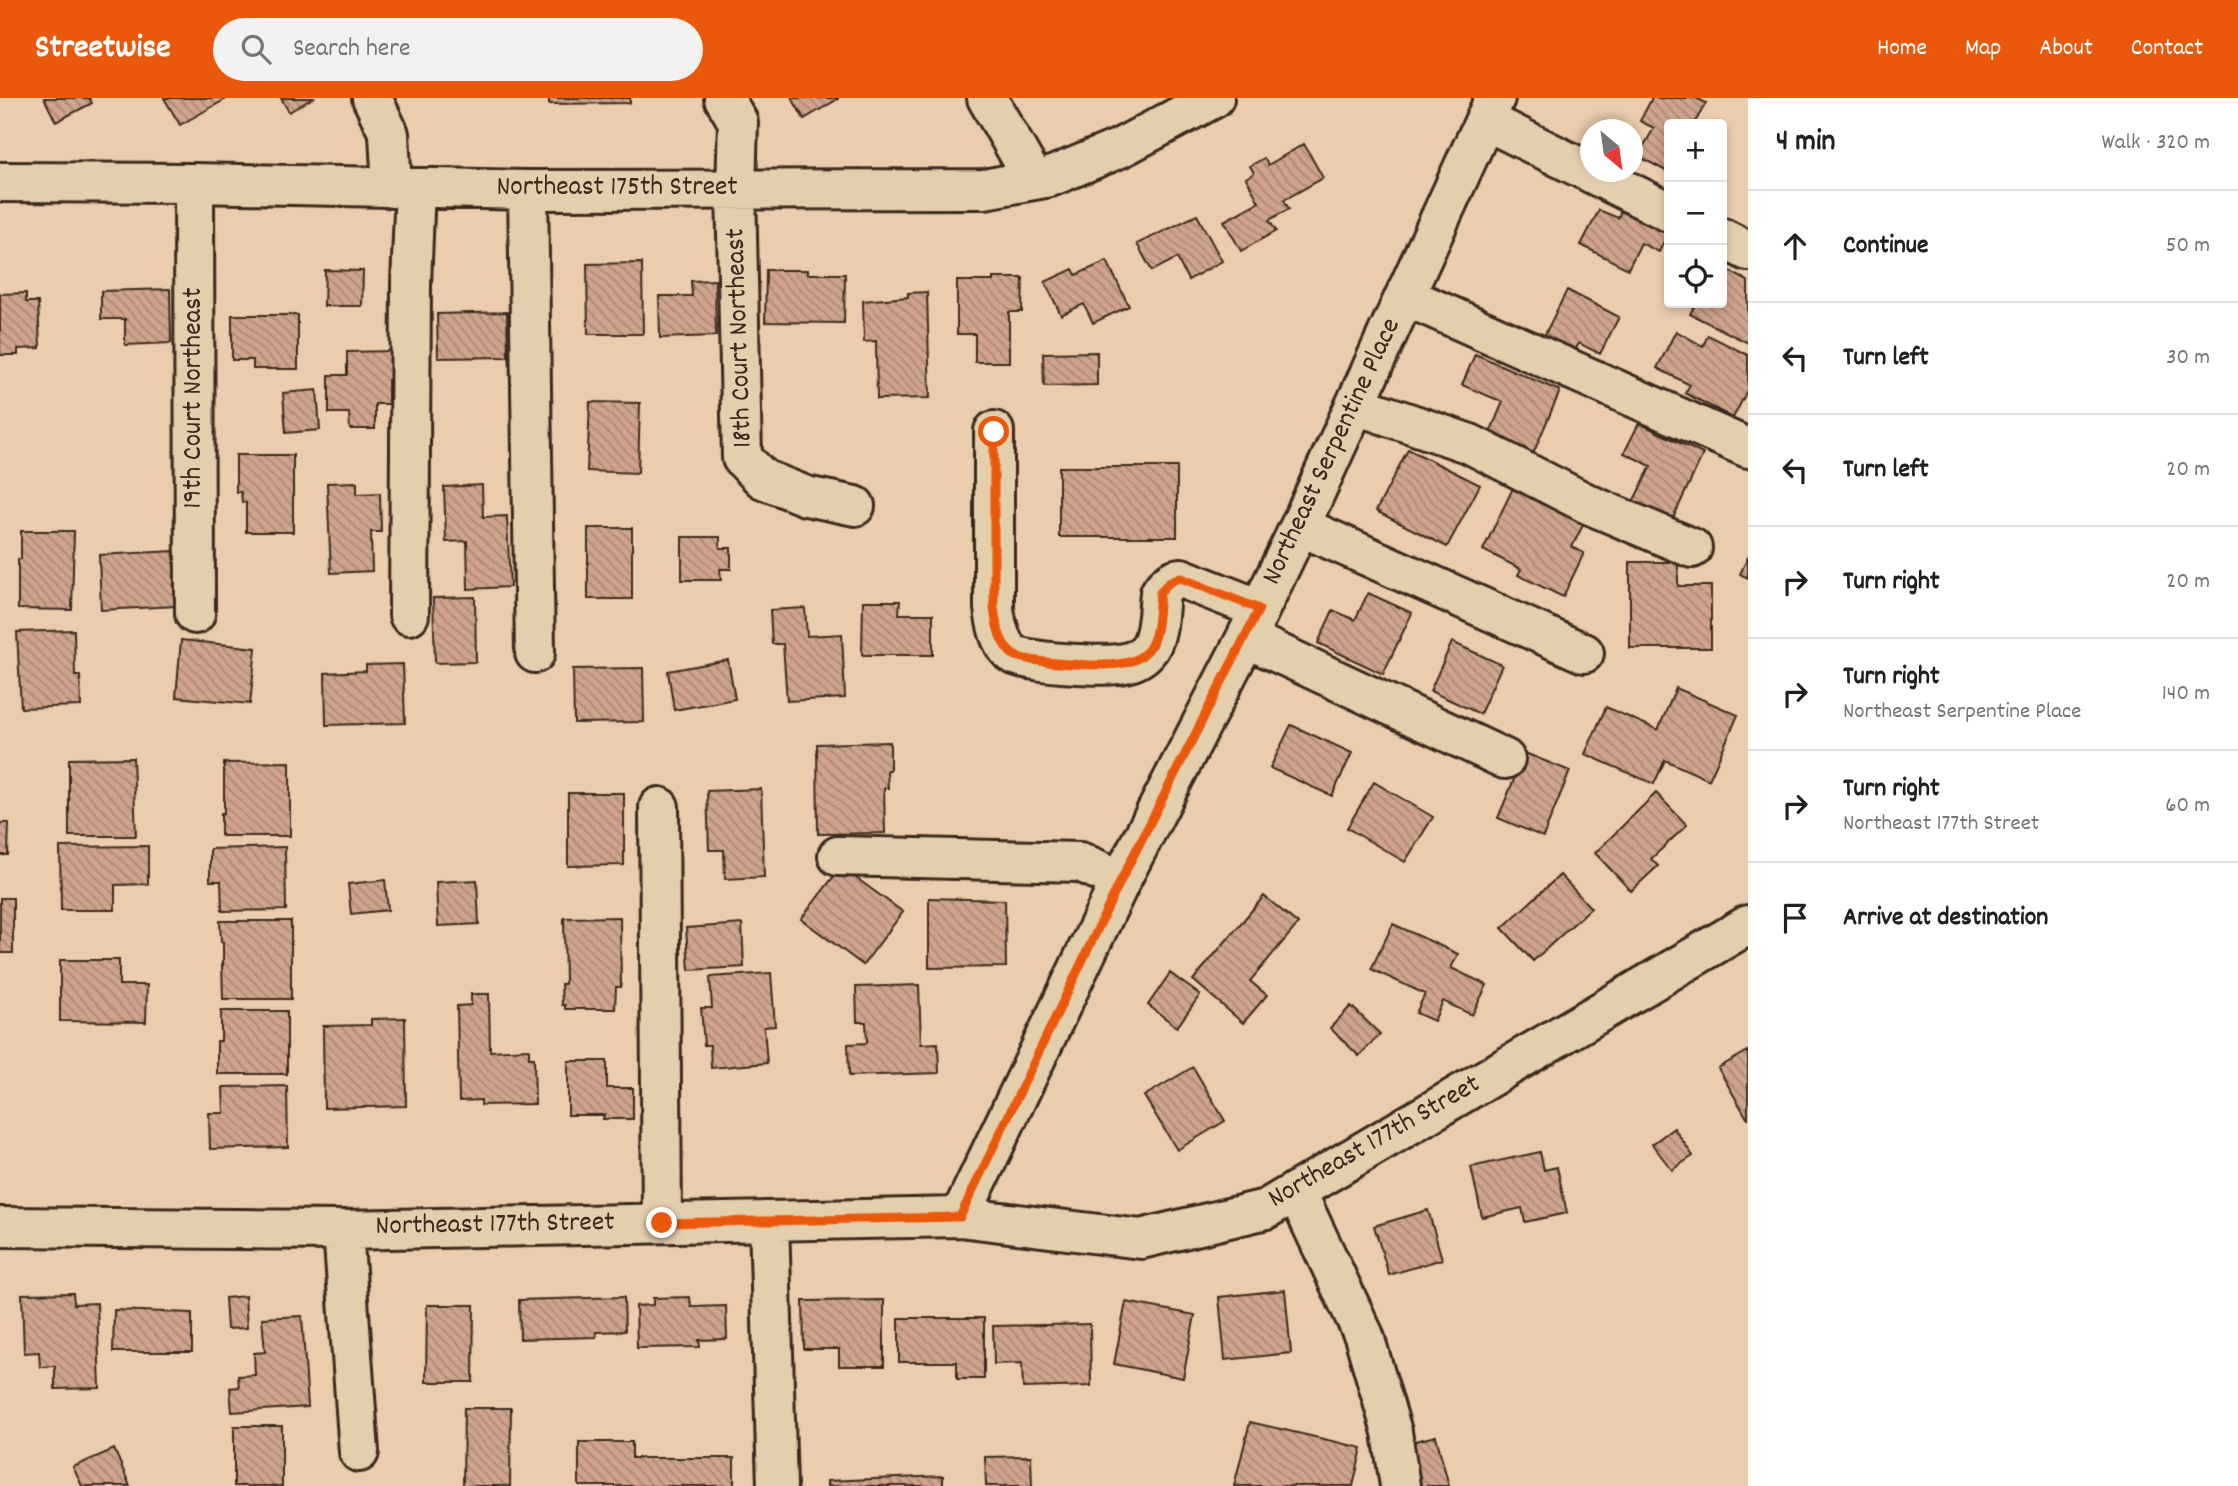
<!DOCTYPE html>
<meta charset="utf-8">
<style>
:root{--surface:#fff;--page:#f2f2f2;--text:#202124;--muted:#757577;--line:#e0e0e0;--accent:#ea580c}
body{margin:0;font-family:Dekko,sans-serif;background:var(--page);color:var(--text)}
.controls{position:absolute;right:21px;top:21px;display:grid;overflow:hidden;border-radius:7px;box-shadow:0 4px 10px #0003}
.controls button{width:63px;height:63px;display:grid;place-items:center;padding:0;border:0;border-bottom:2px solid var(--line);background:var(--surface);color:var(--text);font:35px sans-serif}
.compass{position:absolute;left:1580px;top:21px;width:63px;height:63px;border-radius:50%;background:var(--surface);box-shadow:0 4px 10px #0003;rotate:151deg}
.stop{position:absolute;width:21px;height:21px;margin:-16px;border:5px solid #ea580c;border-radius:50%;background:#fff}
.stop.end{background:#ea580c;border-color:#fff;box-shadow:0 2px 7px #0008}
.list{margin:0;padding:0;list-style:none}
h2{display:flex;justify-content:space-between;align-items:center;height:91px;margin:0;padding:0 28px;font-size:30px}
h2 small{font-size:23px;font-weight:400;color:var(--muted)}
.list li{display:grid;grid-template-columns:46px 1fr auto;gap:21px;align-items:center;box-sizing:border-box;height:112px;padding:0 28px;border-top:2px solid var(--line)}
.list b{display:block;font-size:26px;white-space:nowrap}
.list p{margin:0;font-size:23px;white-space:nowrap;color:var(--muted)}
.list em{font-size:23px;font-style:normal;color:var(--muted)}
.icon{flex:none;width:38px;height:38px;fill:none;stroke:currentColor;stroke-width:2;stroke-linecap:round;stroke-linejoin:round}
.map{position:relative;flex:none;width:1748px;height:1388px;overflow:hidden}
header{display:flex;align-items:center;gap:42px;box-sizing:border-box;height:98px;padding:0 35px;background:var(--accent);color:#fff}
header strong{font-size:33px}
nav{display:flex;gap:38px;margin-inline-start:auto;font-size:24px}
.search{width:490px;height:63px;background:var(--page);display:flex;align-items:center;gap:18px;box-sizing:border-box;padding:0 24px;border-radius:38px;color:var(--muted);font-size:26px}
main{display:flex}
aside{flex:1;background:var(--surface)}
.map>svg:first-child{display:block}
</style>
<header>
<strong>Streetwise</strong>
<div class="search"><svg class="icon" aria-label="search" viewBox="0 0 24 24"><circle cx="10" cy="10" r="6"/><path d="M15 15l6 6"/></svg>Search here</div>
<nav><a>Home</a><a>Map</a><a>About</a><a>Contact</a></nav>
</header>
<main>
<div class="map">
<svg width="1748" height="1388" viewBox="0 0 1748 1388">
<defs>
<pattern id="building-back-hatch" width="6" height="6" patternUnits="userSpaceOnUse" patternTransform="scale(1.75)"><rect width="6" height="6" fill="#d0a48c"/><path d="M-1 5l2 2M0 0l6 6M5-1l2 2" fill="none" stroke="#aa8672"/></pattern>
</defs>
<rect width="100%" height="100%" fill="#ebccac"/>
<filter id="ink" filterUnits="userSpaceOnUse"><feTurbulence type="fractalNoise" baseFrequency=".0143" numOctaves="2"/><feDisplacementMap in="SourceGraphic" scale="14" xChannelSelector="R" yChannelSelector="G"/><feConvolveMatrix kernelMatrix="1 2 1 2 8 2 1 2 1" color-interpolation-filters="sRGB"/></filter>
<g filter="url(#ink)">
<path fill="url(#building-back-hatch)" stroke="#3b2a1e" stroke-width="2" d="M44,0H89L92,5L56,24Z
M164,0H226V1L180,27Z
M281,0H313L289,14Z
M549,0H630V5L549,6Z
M792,0H838V1L804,21Z
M1652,0H1696L1706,5L1694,26H1669L1668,74L1638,58L1654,30L1640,23Z
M1304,46L1323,80L1284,102L1289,111L1269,122L1276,133L1241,153L1224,123L1259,104L1246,80L1254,75L1250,68L1264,60L1268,67Z
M1623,108L1669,133L1659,154L1641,145L1628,171L1581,147L1599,112L1618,120Z
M1197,117L1222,163L1188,182L1177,160L1152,173L1137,146Z
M1107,163L1129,208L1093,225L1084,206L1061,217L1045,184L1073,171L1076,177Z
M642,165L643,236H588L587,166Z
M1722,169L1748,183V245L1690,216L1696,205H1722Z
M325,172L363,173L362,208H324Z
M766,172H808V176H845L844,225L765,224Z
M993,180H1023L1022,214H1009V264H975V236H957V183H993Z
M715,182L716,238L660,240L659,198H692L691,183Z
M170,191L171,245L125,247V221H101V193Z
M1567,192L1619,219L1600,256L1579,245L1573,256L1543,240Z
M927,194L930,300L877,301L876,243L864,244L863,203L908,199V195Z
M26,195V204H38L40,250L18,251V257H0V196Z
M507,214L508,259L438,260L437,216Z
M232,217H298V271H253V262H232Z
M1676,233L1703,248L1708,237L1748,257V291L1733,320L1685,295L1690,287L1657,270Z
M393,253V282H388V306H375V331H350L349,315H329V277H347V254Z
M1097,254V287L1044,288L1043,255Z
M1475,256L1560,293L1530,363L1486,344L1503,304L1462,287Z
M317,292L320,332L286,335L283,295Z
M590,304L640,305L638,375L587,373Z
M1639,325L1703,356L1669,429L1630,410L1651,368L1624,355Z
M1408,351L1480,387L1447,449L1376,413Z
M236,357H293V434H246V405L242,404L241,394H236Z
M1059,369H1177V439H1059Z
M357,384V396L380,395L381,434H371L372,473L331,475L327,385Z
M482,387L483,419L507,418L510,489L468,491L467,443L446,444L444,389Z
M1514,388L1585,423L1572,449L1584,455L1563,499L1518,477L1521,471L1483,452Z
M588,430H632V501H588Z
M21,433H74L72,512L18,511V461H21Z
M682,439H720V450H731V471H720L721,482H682Z
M174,453L176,508L101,512L99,457Z
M1748,459V480L1740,476Z
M1630,464H1678V488H1711V550H1630Z
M1368,495L1412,515L1383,576L1318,545L1333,512L1355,522Z
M475,499L476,564L435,565L433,500Z
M863,503H900L899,516H933V557H862Z
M805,510L807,538L842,536L845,600L787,603L783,546H772L770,512Z
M74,532L75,578H80L81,608L21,610L17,534Z
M181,542L256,550L250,606L176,599Z
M1452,544L1502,567L1480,616L1430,593Z
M728,562L735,601L674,612L668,573Z
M403,566L405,625L326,627L325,575L366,573V567Z
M643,570L644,624L574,625L573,571Z
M1676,590L1738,617L1709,682L1665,662L1654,686L1585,656L1606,609L1658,632Z
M1291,627L1352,655L1332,698L1270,670Z
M890,644V672H887L888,690H884L885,735L818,736L817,646Z
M1525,655L1570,673L1543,739L1498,720Z
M133,660L136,738H69V661Z
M290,664V738H221V715H224V665Z
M1374,684L1433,719L1405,764L1347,730Z
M761,691L764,779L725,781L724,752H709L707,693Z
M568,695H624V767L568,768Z
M1656,695L1687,727L1651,761L1658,768L1631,793L1595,755Z
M0,725H9L8,757H0Z
M148,748V786L115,787V812H61L60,749Z
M285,749L286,812L222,813L221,783H210V751Z
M841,769L903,814L863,867L801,821Z
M1560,777L1591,810L1533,863L1502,830Z
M385,782L388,812L351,816L348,786Z
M477,782L479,826L438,828L436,784Z
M1264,798L1298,826L1250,883L1267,897L1243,925L1193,882Z
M0,800H13V855H0Z
M929,800L1005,802L1006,869L929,870Z
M620,819L621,889H616L615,911H565V907H562L561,886H565L564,820Z
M220,823H291V901H223L222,865L223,866V844H221Z
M742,826L744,869L689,872L686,830Z
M1393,826L1458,856L1451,870L1487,887L1472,917L1443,903L1434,923L1416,915L1425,896L1371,871Z
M60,862H119V887H147L146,924L60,923Z
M771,875L775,928L764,929L767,965L711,970L710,947H704L701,910H712L710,879Z
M1170,875L1200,897L1177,929L1148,907Z
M919,887L921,946L938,945L939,975L849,978L848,946L867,945L866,924H857L856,889Z
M471,896H489L490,953L529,951V960H534L535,1006L481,1007V1002L459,1003L457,908L471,907Z
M1351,908L1380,936L1359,958L1330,930Z
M221,913H287V976H217V943H221Z
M405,920L406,1008L324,1010L323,928L371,927V921Z
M1748,953V1020H1747L1718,970Z
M568,963H607V990H633V1021H603L604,1017H568Z
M1193,969L1225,1023L1177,1052L1144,998Z
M287,988L288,1049L210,1051L209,1015H224L223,989Z
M1674,1030L1693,1058L1672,1072L1652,1046Z
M1540,1054L1544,1072L1557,1069L1567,1115L1525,1124L1522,1110L1482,1119L1471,1069Z
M1428,1112L1442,1161L1389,1177L1374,1128Z
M1285,1192L1291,1255L1225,1262L1219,1199Z
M73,1195L74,1206L97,1205L100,1290L55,1291V1268L40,1269L39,1254L24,1255L22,1196Z
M245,1198L247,1230L227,1231L225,1200Z
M624,1199L625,1233L596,1234V1239L520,1241L519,1202Z
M690,1199L691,1209L726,1208L727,1241L699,1242L700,1249L637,1250L636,1208L653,1207V1200Z
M884,1202V1268H839V1251H804L803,1203Z
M1126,1204L1195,1217L1183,1280L1114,1266Z
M427,1207H474L473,1284H426Z
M114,1212L192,1215V1254H113Z
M302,1218L308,1309L232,1314L230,1290L239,1289L238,1278L255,1277L254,1255L265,1254L262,1220Z
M899,1220H984V1281H957V1264H899Z
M1090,1226L1091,1288L1023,1290L1022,1265L994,1266L993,1228Z
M464,1310H511L510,1388H463Z
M1250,1324L1362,1350L1353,1388H1234Z
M234,1328H282V1388H234Z
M1436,1338L1449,1388H1409L1399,1347Z
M579,1344H632V1360H734V1388H579Z
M114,1351L130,1388H82L73,1369Z
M1031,1358L1032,1388H986L985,1359Z
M943,1378V1388H827V1383Z"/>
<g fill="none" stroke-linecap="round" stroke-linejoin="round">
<g stroke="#3b2a1e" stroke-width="44">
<path id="minor" d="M372,0L389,36L392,90
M724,0L738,24L736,91L742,360L763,381L806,398L855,408
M987,0L1034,82
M1485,22L1669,114
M0,84L194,85L528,92L984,91L1050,79L1120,50L1214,0
M194,85L195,516
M528,92L535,555
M1722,140L1748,153
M1405,198L1748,350
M1356,307L1470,346L1588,406L1692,450
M994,333V510C996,526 999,543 1011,555C1022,565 1101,568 1118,566C1129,565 1140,561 1147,553C1159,540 1158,512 1160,495C1165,487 1171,481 1181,480L1259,511
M1300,428L1584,555
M409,517L411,186L415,90
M1246,540L1505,661
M659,709L662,1124
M838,758L1080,764L1121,782
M1296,1093L1364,1238L1392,1334L1400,1388
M960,1119L1121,782L1246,540L1300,428L1495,0
M769,1123L777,1388
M0,1129L343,1132L960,1119L1141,1141L1266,1111L1748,827
M343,1132L359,1354"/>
</g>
<use href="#minor" stroke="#e4cfad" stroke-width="38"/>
</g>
</g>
<g fill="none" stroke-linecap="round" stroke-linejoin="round" filter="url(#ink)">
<path stroke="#ea580c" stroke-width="9" d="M662,1125L960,1119L1121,782L1259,511L1181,480C1171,481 1165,487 1160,495C1158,512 1159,540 1147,553C1140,561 1129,565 1118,566C1100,568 1022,566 1011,555C999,543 996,526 994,510V334"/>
</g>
<g text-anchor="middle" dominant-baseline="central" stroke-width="5" stroke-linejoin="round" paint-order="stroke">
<g font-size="28" fill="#3b2a1e" stroke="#e4cfad">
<text x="617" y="91">Northeast 175th Street</text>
<text transform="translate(741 240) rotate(-92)">18th Court Northeast</text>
<text transform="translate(195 300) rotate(-90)">19th Court Northeast</text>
<text transform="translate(1333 354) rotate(-65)">Northeast Serpentine Place</text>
<text transform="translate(1375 1045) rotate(-30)">Northeast 177th Street</text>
<text transform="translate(495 1128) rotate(-1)">Northeast 177th Street</text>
</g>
</g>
</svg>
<div class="controls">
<button>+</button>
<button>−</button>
<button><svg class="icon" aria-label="locate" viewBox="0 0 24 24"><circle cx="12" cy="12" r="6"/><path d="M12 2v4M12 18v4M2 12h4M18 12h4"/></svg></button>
</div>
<svg class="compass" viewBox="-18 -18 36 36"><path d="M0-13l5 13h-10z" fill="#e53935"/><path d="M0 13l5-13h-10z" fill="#757577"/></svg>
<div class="stop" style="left:994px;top:334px"></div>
<div class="stop end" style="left:662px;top:1125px"></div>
</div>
<aside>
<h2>4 min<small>Walk · 320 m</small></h2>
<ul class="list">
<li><svg class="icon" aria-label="ahead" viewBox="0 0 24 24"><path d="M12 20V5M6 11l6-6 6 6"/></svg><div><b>Continue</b></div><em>50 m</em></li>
<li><svg class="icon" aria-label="left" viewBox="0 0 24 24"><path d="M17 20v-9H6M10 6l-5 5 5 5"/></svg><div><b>Turn left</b></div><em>30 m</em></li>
<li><svg class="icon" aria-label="left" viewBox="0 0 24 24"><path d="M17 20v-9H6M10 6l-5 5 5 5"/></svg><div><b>Turn left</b></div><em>20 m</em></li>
<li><svg class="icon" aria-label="right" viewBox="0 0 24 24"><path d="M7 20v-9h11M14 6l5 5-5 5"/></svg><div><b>Turn right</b></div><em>20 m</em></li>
<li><svg class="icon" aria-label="right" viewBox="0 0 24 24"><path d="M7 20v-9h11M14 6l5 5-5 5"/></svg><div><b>Turn right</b><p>Northeast Serpentine Place</p></div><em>140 m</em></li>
<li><svg class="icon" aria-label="right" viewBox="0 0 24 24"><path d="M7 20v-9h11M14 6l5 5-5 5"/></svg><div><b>Turn right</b><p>Northeast 177th Street</p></div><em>60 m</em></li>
<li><svg class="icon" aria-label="arrive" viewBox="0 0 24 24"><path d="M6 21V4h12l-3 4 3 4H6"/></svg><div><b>Arrive at destination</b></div></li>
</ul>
</aside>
</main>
